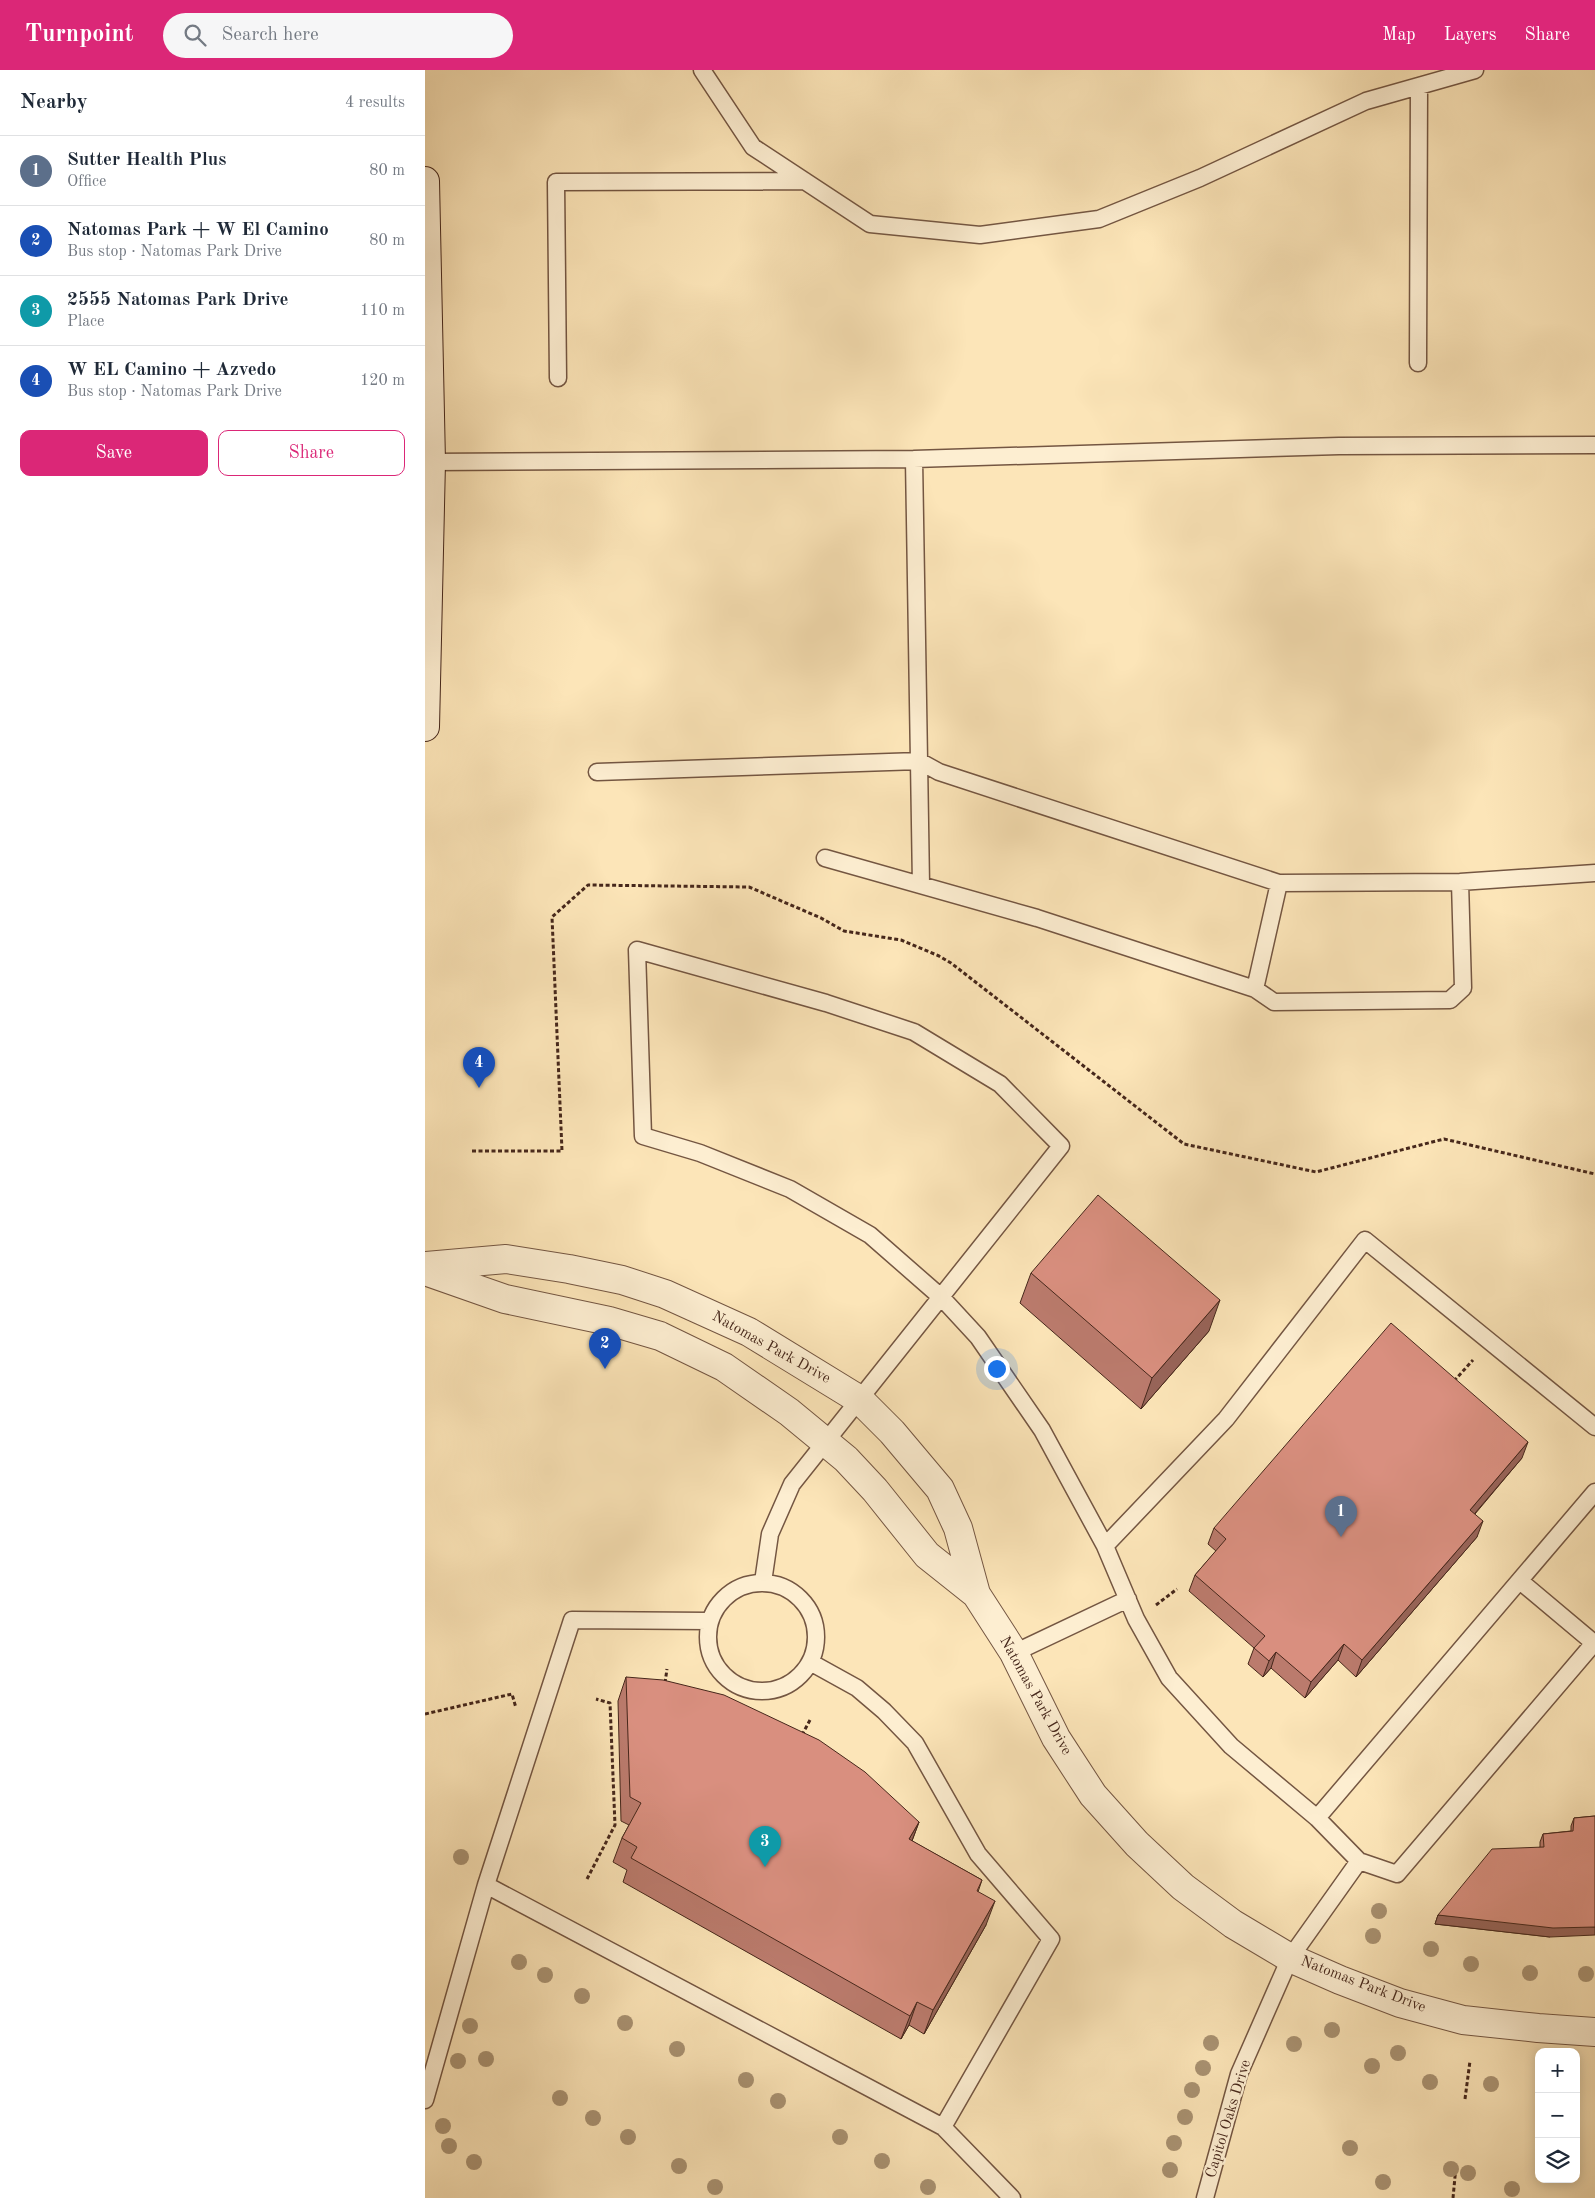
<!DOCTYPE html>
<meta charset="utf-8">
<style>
:root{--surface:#fff;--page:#f6f6f7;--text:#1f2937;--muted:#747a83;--line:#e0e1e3;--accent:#db2777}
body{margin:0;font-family:"Old Standard TT",serif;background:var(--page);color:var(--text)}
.controls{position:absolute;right:15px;bottom:15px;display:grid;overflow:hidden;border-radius:10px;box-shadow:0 2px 12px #0003}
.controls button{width:45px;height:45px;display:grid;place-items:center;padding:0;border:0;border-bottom:1px solid var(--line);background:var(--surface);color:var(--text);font:25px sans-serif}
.you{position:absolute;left:571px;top:1298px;width:18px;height:18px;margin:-12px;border:4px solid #fff;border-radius:50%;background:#1a73e8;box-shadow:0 0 0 8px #1a73e833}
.badge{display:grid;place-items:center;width:32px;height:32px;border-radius:50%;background:var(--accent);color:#fff;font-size:16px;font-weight:700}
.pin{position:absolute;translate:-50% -41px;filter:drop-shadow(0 1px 2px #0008)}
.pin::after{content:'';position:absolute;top:26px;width:18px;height:15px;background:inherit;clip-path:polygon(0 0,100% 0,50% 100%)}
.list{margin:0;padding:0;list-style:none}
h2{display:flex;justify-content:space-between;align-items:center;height:65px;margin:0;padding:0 20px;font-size:21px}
h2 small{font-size:16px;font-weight:400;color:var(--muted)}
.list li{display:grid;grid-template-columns:32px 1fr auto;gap:15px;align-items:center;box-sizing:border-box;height:70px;padding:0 20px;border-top:1px solid var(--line)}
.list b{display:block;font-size:19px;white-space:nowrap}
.list p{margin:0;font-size:16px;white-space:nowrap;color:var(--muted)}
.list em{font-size:16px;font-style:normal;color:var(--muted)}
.actions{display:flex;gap:10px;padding:15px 20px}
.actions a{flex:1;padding:11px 0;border:1px solid var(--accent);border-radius:10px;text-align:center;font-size:18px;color:var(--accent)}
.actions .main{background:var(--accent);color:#fff}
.icon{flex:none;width:28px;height:28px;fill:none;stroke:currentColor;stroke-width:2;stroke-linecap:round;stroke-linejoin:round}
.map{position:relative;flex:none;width:1170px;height:2128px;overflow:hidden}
header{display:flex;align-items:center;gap:30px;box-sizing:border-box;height:70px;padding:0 25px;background:var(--accent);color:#fff}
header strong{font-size:24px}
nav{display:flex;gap:28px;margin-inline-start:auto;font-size:18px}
.search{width:350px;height:45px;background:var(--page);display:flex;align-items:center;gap:12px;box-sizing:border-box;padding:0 18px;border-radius:28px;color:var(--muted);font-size:19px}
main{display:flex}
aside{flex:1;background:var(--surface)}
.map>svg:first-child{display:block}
</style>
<header>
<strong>Turnpoint</strong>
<div class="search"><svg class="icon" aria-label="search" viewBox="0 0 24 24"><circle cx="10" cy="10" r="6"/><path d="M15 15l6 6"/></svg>Search here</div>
<nav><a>Map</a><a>Layers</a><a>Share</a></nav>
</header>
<main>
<aside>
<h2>Nearby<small>4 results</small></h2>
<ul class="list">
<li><span class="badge" style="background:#5c6f8a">1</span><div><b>Sutter Health Plus</b><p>Office</p></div><em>80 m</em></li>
<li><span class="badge" style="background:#1a4fb4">2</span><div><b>Natomas Park + W El Camino</b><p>Bus stop · Natomas Park Drive</p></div><em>80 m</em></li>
<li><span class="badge" style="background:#0f9aa8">3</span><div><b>2555 Natomas Park Drive</b><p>Place</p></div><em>110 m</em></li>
<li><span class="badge" style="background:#1a4fb4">4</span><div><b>W EL Camino + Azvedo</b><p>Bus stop · Natomas Park Drive</p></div><em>120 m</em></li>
</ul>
<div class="actions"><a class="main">Save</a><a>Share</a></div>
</aside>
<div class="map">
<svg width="1170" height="2128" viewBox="0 0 1170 2128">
<rect width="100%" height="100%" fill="#fce5b8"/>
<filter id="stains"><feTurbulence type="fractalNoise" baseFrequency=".004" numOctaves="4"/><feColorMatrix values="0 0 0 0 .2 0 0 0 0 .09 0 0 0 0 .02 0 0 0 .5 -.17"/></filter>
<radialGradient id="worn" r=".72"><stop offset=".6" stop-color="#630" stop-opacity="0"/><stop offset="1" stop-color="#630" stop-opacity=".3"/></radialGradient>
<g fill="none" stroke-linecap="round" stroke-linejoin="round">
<g stroke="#745642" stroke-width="19">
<path id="lane" d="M277,0L328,77L445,154L555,165L674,149L775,108L941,31L1050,0
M993,293L994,16
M133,308L131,112L380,111
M1170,375L914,376L489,389L494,691L514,702L854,813L1035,812L1170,803
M6,392L489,389
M172,702L494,691L496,815
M400,788L612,848L830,919
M854,813L830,919L849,932L1025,930L1038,918L1035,812
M680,1476L801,1349L940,1170L1170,1357
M338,1512L345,1464L367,1414L636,1076L575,1014L489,962L401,933L212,880L218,1066L275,1083L365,1119L445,1165L517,1228L553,1267L617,1360L680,1476L711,1549L744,1608L806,1676L892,1748L934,1791L972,1804L1169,1573L1095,1511
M283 1567a54 54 0 1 1 108 0a54 54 0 1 1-108 0Z
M589,1583L703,1529
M385,1592L432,1618L459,1641L490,1673L553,1784L626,1869L518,2057
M892,1748L1170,1422
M61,1815L518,2057L587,2128
M0,2030L61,1815L147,1550L284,1551
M780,2128L814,2004L865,1888L934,1791"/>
</g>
<g stroke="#745642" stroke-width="30">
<path id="street" d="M0,1196L81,1189L144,1199L197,1210L240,1224L324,1262L435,1330L467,1362L515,1419L533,1458L551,1524L589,1583L631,1668L668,1725L712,1774L758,1817L808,1854L865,1888L915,1910L975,1933L1038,1950L1113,1958L1170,1962
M0,1201L80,1229L184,1251L235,1266L299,1297L364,1342L421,1389L450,1420L502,1485L551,1524"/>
</g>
<g stroke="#46271b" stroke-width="30">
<path id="secondary" d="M0,111L6,392L0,657"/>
</g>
<path stroke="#46271b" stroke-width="3" stroke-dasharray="4 2.5" stroke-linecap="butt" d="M47,1081H137L127,847L163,815L324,817L396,848L419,861L476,870L514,886L526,893L759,1074L891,1102L1019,1069L1170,1104
M1029,1311L1048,1290
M731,1535L752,1519
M240,1613L242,1599
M0,1644L87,1624L91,1638
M377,1665L385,1650
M162,1809L190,1755L185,1633L171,1629
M1040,2029L1045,1991
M1028,2128L1031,2096"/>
<use href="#lane" stroke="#fdeed1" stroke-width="16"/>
<use href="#street" stroke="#fdeed1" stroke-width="28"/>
<use href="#secondary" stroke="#fdeed1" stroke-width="28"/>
</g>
<g fill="#a99272">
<circle cx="36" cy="1787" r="8"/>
<circle cx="954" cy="1841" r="8"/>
<circle cx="948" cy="1866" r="8"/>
<circle cx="1006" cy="1879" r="8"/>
<circle cx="94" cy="1892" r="8"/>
<circle cx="1046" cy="1894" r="8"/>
<circle cx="1105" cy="1903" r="8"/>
<circle cx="1161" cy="1904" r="8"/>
<circle cx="120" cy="1905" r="8"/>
<circle cx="157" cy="1926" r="8"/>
<circle cx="200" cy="1953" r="8"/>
<circle cx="45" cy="1956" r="8"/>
<circle cx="907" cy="1960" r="8"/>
<circle cx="786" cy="1973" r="8"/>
<circle cx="869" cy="1974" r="8"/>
<circle cx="252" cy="1979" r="8"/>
<circle cx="973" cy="1983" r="8"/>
<circle cx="61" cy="1989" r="8"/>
<circle cx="33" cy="1991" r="8"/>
<circle cx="947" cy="1996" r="8"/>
<circle cx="778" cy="1998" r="8"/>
<circle cx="321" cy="2010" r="8"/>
<circle cx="1005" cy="2012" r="8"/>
<circle cx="1066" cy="2014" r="8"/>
<circle cx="767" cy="2020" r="8"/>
<circle cx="135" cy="2028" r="8"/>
<circle cx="353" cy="2031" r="8"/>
<circle cx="760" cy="2047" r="8"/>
<circle cx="168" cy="2048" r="8"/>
<circle cx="18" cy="2056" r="8"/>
<circle cx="203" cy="2067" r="8"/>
<circle cx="415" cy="2067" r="8"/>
<circle cx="749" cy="2073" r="8"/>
<circle cx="24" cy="2076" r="8"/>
<circle cx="925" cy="2078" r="8"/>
<circle cx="457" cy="2091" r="8"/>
<circle cx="49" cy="2092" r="8"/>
<circle cx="254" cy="2096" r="8"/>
<circle cx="1026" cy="2099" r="8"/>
<circle cx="745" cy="2100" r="8"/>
<circle cx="1043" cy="2103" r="8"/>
<circle cx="958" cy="2112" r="8"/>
<circle cx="290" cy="2117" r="8"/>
<circle cx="503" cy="2117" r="8"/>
<circle cx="1087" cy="2119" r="8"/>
</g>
<path fill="#bb7b6d" stroke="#46271b" d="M606,1203L784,1261L716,1339L595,1233Z
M1097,1388L1050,1444L1052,1467L931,1607L913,1590L880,1628L846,1598L838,1607L823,1594L829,1578L764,1521L770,1505L791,1481L783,1474L789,1458Z
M201,1607L494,1752L487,1771L557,1810L553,1822L561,1855L499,1964L484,1955L476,1969L198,1812L202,1800L188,1792L197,1768L204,1755L196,1751L193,1631Z
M1170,1746L1125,1867L1010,1854L1013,1845L1115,1777V1772L1118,1764L1146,1761V1756L1149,1748Z"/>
<path fill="#986459" stroke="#46271b" d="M795,1230L784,1261L716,1339L727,1308Z
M1103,1372L1097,1388L1039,1456L1045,1440Z
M1058,1451L1052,1467L931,1607L937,1590Z
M919,1574L913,1590L880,1628L886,1612Z
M851,1582L846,1598L838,1607L844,1591Z
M494,1752L485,1776L484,1769Z
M570,1831L561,1855L499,1964L508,1940Z
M1013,1845L1170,1857V1865L1125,1867L1010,1854Z
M492,1932L484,1955L476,1969L485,1946Z"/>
<path fill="#d98f7f" stroke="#46271b" d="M673,1125L795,1230L727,1308L606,1203Z
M966,1253L1103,1372L1045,1440L1058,1451L937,1590L919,1574L886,1612L851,1582L844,1591L829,1578L840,1566L770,1505L801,1469L789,1458Z
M201,1607L238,1610L299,1625L394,1670L440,1702L494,1752L484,1769L557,1810L552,1821L570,1831L508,1940L492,1932L485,1946L206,1788L212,1777L197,1768L216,1733L205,1727Z
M1170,1746V1857L1128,1858L1013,1845L1067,1779L1119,1777L1118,1764L1148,1761L1149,1748Z"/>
<g text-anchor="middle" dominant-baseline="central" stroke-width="4.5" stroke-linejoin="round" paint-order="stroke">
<g font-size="15" fill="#46271b" stroke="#fdeed1">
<text transform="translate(346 1278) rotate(29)">Natomas Park Drive</text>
<text transform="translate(610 1626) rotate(61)">Natomas Park Drive</text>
<text transform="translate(938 1915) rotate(21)">Natomas Park Drive</text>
<text transform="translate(804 2049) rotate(-73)">Capitol Oaks Drive</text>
</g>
</g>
<rect width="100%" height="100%" filter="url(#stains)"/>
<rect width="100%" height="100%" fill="url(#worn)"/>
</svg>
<div class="controls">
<button>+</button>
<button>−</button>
<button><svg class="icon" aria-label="layers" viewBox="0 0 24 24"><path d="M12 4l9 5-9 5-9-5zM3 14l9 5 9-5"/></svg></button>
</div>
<div class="you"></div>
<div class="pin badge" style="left:916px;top:1467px;background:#5c6f8a">1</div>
<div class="pin badge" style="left:180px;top:1299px;background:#1a4fb4">2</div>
<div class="pin badge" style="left:340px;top:1797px;background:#0f9aa8">3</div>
<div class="pin badge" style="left:54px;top:1018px;background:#1a4fb4">4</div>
</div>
</main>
